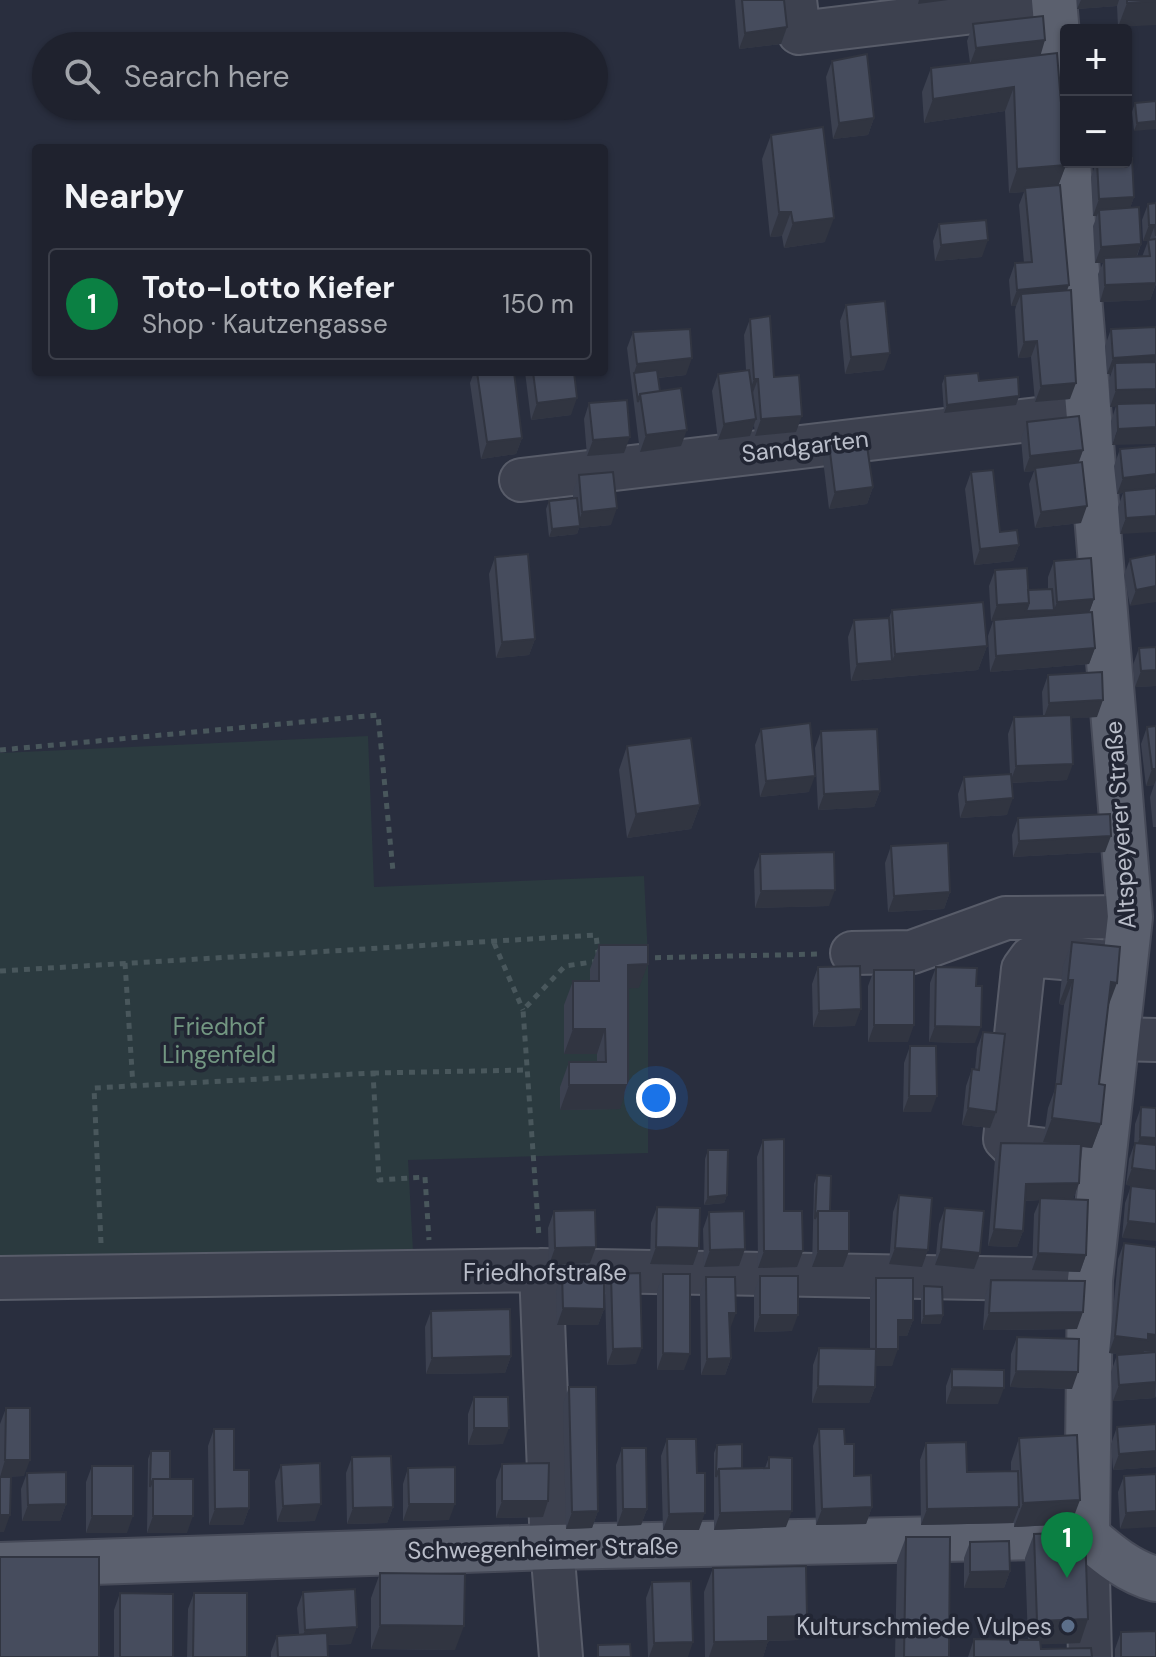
<!DOCTYPE html>
<meta charset="utf-8">
<style>
:root{--surface:#1f222e;--page:#2c2f3a;--text:#f1f3f6;--muted:#a1a4aa;--line:#3c3f4a;--accent:#0b8043}
body{margin:0;font-family:"DM Sans",sans-serif;background:var(--page);color:var(--text)}
.controls{position:absolute;right:24px;top:24px;display:grid;overflow:hidden;border-radius:8px;box-shadow:0 2px 6px #0004}
.controls button{width:72px;height:72px;display:grid;place-items:center;padding:0;border:0;border-bottom:2px solid var(--line);background:var(--surface);color:var(--text);font:40px sans-serif}
.you{position:absolute;left:656px;top:1098px;width:28px;height:28px;margin:-20px;border:6px solid #fff;border-radius:50%;background:#1a73e8;box-shadow:0 0 0 12px #1a73e833}
.badge{display:grid;place-items:center;width:52px;height:52px;border-radius:50%;background:var(--accent);color:#fff;font-size:26px;font-weight:700}
.pin{position:absolute;translate:-50% -66px;filter:drop-shadow(0 2px 4px #0008)}
.pin::after{content:'';position:absolute;top:42px;width:28px;height:24px;background:inherit;clip-path:polygon(0 0,100% 0,50% 100%)}
.list{margin:0;padding:0;list-style:none}
h2{display:flex;justify-content:space-between;align-items:center;height:104px;margin:0;padding:0 32px;font-size:34px}
h2 small{font-size:26px;font-weight:400;color:var(--muted)}
.list li{display:grid;grid-template-columns:52px 1fr auto;gap:24px;align-items:center;box-sizing:border-box;height:112px;margin:0 16px 16px;padding:0 16px;border:2px solid var(--line);border-radius:8px}
.list b{display:block;font-size:30px;white-space:nowrap}
.list p{margin:0;font-size:26px;white-space:nowrap;color:var(--muted)}
.list em{font-size:26px;font-style:normal;color:var(--muted)}
.icon{flex:none;width:44px;height:44px;fill:none;stroke:currentColor;stroke-width:2;stroke-linecap:round;stroke-linejoin:round}
.map{position:relative;flex:none;width:1156px;height:1657px;overflow:hidden}
.search{position:absolute;background:var(--surface);box-shadow:0 2px 6px #0004;left:32px;top:32px;width:576px;height:88px;display:flex;align-items:center;gap:20px;box-sizing:border-box;padding:0 28px;border-radius:44px;color:var(--muted);font-size:30px}
.panel{position:absolute;background:var(--surface);box-shadow:0 2px 6px #0004;left:32px;top:144px;width:576px;height:232px;border-radius:8px}
.map>svg:first-child{display:block}
</style>
<div class="map">
<svg width="1156" height="1657" viewBox="0 0 1156 1657">
<rect width="100%" height="100%" fill="#292e3e"/>
<path fill="#2b3a3f" d="M368,736L374,887L644,876L648,958V1153L408,1160L413,1251L0,1265V753Z"/>
<g fill="none" stroke-linecap="round" stroke-linejoin="round">
<g stroke="#585c69" stroke-width="46">
<path id="minor" d="M795,0L799,33L1055,2
M521,480L1089,413
M852,953L912,952L1006,918L1130,917
M1117,1039L1156,1040
M1063,1152L1012,1146L1005,1139L1023,969L1031,958L1039,956L1122,963
M541,1270L552,1547L561,1657
M0,1278L541,1270L1090,1280
M1087,1536L1090,1657"/>
</g>
<g stroke="#464a58" stroke-width="48">
<path id="major" d="M1054,0L1066,137
M1068,162L1130,917L1090,1280L1087,1536
M1087,1536C1108,1554 1129,1572 1156,1579
M0,1565L552,1547L1087,1536"/>
</g>
<path stroke="#49575c" stroke-width="5" stroke-dasharray="6 6" stroke-linecap="butt" d="M0,750L378,715L393,871
M494,943L523,1010
M643,958L821,954
M125,963L133,1086
M0,971L596,935L599,961L565,966L523,1010L539,1237
M373,1073L527,1070
M101,1243L94,1088L373,1073L379,1180L425,1177L429,1240"/>
<use href="#minor" stroke="#3d414f" stroke-width="42"/>
<use href="#major" stroke="#5b606e" stroke-width="44"/>
</g>
<path fill="#3c4150" d="M735,0H784L787,27L781,44L739,49Z
M1077,0H1156L1118,27L1117,6L1077,9Z
M973,24L1040,55L1066,165L1058,185L1067,290L1070,399L1035,402L1031,357L1018,358L1015,310L1016,306H1011L1009,280L1015,263H1024L1019,205L1024,192L1009,193L1005,111L924,123L922,92L931,68L970,63L967,41Z
M832,61L874,118L868,135L833,139L826,77Z
M1156,101L1134,131L1132,112L1135,103Z
M771,135L825,242L784,248L782,236L770,237L762,159Z
M1096,162L1134,197L1130,208L1141,244L1137,257H1142L1148,241H1143L1142,220L1148,204L1156,203V284L1150,300L1100,302L1098,274L1103,263H1095L1093,226L1097,216H1093L1091,177Z
M939,224L982,257L935,261L933,241Z
M846,305L884,370L845,374L840,321Z
M750,319L796,432L755,436L754,425L750,436L718,440L712,391L718,374L746,370L744,335Z
M1156,327L1112,445L1111,421L1116,406L1110,407L1109,380L1111,374H1107L1105,346L1111,329Z
M633,332L686,375L658,378L660,391L681,446L640,452L627,348Z
M474,372H514L522,438L516,454L481,459L470,383Z
M525,372H574L571,415L531,420Z
M945,376L979,381L1019,396L1016,405L944,413L942,384Z
M589,403L624,453L587,456L584,419Z
M1027,422L1083,450L1079,462L1081,523L1035,528L1029,484L1034,471L1024,472L1021,439Z
M829,444L873,487L867,504L829,509L823,460Z
M1156,446L1120,534L1118,507L1123,493L1117,494L1114,466L1120,449Z
M971,472L1000,532L1019,545L1013,561L974,565L965,489Z
M579,475L611,525L579,528L577,534L549,537L546,509L549,501L573,498V492Z
M1156,554L1130,606L1124,575L1130,559Z
M495,557L535,639L529,655L496,658L489,574Z
M1054,561L1094,599L1089,612L1095,648L1089,664L990,672L988,636L993,621H991L989,586L995,570L1028,590L1048,589V577Z
M892,610L987,646L978,670L851,681L848,637L854,620L889,618Z
M1156,647V686L1135,687L1133,665L1139,648Z
M1048,675L1097,717L1071,718L1067,780L1011,783L1007,815L960,818L958,794L964,777L1010,774L1008,734L1014,717L1043,716L1042,692Z
M1156,726V827H1153L1150,797L1154,785L1146,786L1141,744L1147,727Z
M761,729L809,792L760,797L755,745Z
M821,731L880,791L874,807L818,810L815,748Z
M627,746L700,805L691,829L627,838L619,770Z
M1018,818L1105,852L1013,857L1012,835Z
M891,846L950,892L944,909L888,912L885,863Z
M760,854L829,906L755,908L754,870Z
M1072,942L1108,1006L1099,1084L1101,1124L1092,1148L1081,1147L1079,1183L1073,1199L1086,1255L1080,1272L1032,1270L1034,1214L1040,1200L1025,1201L1023,1231L1017,1247L988,1246L995,1159L1001,1143L1053,1144L1043,1142L1048,1108L1055,1089L1064,1005L1059,1004L1063,966Z
M599,945L639,988H628L620,1109L560,1110V1087L569,1062H597V1054H564V1005L573,981H590V969Z
M818,967L855,1026L813,1027L812,984Z
M936,967L975,1043L929,1042L930,983Z
M874,970L908,1042H868V986Z
M983,1032L996,1112L990,1128L962,1125L966,1086L972,1069L975,1070L977,1048Z
M910,1046L931,1112H903L904,1063Z
M1141,1107L1156,1108V1188L1126,1185L1129,1159L1134,1145L1135,1124Z
M763,1140L784,1211L797,1267L758,1268L757,1157Z
M708,1150L727,1195L724,1203L704,1205L705,1159Z
M817,1175L830,1211L843,1267H812L814,1184Z
M1131,1186L1156,1189L1122,1238L1125,1203Z
M899,1195L922,1267L889,1264L893,1212Z
M657,1207L699,1248L693,1265L650,1264L651,1223Z
M945,1208L980,1253L974,1269L935,1265L939,1224Z
M554,1211L590,1263L549,1265L548,1228Z
M709,1212L739,1266L704,1267L703,1229Z
M1124,1243L1156,1301V1396L1155,1398L1113,1401L1111,1372L1117,1355H1125L1109,1353L1118,1259Z
M562,1274L604,1309L598,1325H557L556,1291Z
M611,1274L636,1364L607,1365L605,1290Z
M663,1274L684,1370H657V1291Z
M760,1276L792,1331L754,1332V1293Z
M706,1277L730,1329L731,1358L725,1375H701L700,1294Z
M876,1278L913,1320L907,1336H898L892,1366H875V1387L869,1403H812L813,1365L819,1348L870,1349V1295Z
M991,1280L1077,1329L983,1330L985,1296Z
M924,1286L943,1315L940,1324H921V1295Z
M431,1311L511,1356L505,1373L426,1374L425,1327Z
M1017,1337L1072,1389L1010,1387L1011,1354Z
M952,1369L998,1404H946V1386Z
M569,1387L598,1511L592,1528L566,1529L563,1404Z
M474,1397L503,1444L468,1445V1414Z
M6,1408L24,1476L0,1477V1424Z
M1156,1424V1467L1113,1470L1111,1444L1117,1427Z
M214,1429L234,1470L249,1508L243,1525H209L208,1446Z
M819,1429L845,1444L854,1476L872,1507L866,1524L816,1525L813,1446Z
M1019,1438L1071,1524L1014,1527V1523L921,1525L920,1460L926,1443L967,1472L1011,1471V1462Z
M667,1439L699,1530H663L661,1456Z
M717,1445L742,1468H765L769,1457L786,1527L714,1530V1453Z
M622,1448L647,1509L641,1525L617,1526L616,1465Z
M151,1451L170,1479L187,1533H147L148,1459Z
M352,1457L393,1507L387,1523L347,1524L346,1473Z
M502,1464L543,1517L496,1518V1480Z
M281,1465L315,1521L277,1522L275,1481Z
M92,1466L127,1533H86V1482Z
M408,1468L449,1520L403,1521V1484Z
M27,1473L66,1504L60,1521H22L21,1489Z
M1156,1474L1120,1529L1118,1492L1124,1476Z
M1034,1534L1080,1643L1041,1644V1649L1092,1657H968L974,1639L1028,1640L1025,1558Z
M906,1537L949,1657H895L897,1561Z
M970,1542L1010,1571L1004,1588H964V1558Z
M713,1568L807,1616L798,1640L768,1641L763,1657H705L704,1592Z
M380,1573L455,1650L371,1649V1598Z
M652,1582L688,1657H648L646,1598Z
M303,1592L351,1644L328,1645V1657H271V1652L277,1636L299,1634L297,1608Z
M120,1593L173,1657H114V1610Z
M194,1593L247,1657H187L188,1609Z
M1121,1632L1156,1657H1115V1649Z"/>
<path fill="#313541" d="M919,0H948L918,4Z
M1081,0H1119L1117,6L1077,9Z
M1156,1V25L1118,27L1127,3Z
M787,27L781,44L739,49L745,33Z
M1045,40L1040,57L970,64L976,48Z
M1014,87L1005,111L924,123L933,99Z
M874,118L868,135L833,139L839,123Z
M1156,121V129L1134,131L1137,123Z
M1066,165L1057,189L1025,188L1024,192L1009,193L1017,169Z
M1134,197L1128,214L1099,210L1097,216H1093L1099,199Z
M779,212H791L782,236L770,237Z
M834,218L825,242L784,248L793,223Z
M1149,225H1155L1149,241H1143Z
M988,240L982,257L935,261L941,245Z
M1141,244L1135,260L1104,258L1103,263H1095L1101,247Z
M1156,283L1150,300L1100,302L1105,285Z
M1069,285L1063,302L1021,294L1016,306H1011L1017,290Z
M1037,341L1031,357L1018,358L1024,342Z
M890,353L884,370L845,374L851,357Z
M1156,355V371L1115,363L1111,374H1107L1113,358Z
M692,358L686,375L635,380L634,373L637,364Z
M754,379H758L752,395L748,396Z
M1076,383L1070,399L1035,402L1041,386Z
M1156,389L1155,405L1110,407L1116,390Z
M1019,396L1016,405L944,413L947,405Z
M577,398L571,415L531,420L537,403Z
M802,416L796,432L755,436L761,419Z
M756,419L750,436L718,440L724,424Z
M1156,427V444L1112,445L1118,429Z
M687,430L681,446L640,452L646,435Z
M630,437L624,453L587,456L593,440Z
M522,438L516,454L481,459L487,442Z
M1083,450L1077,466L1035,468L1034,471L1024,472L1030,456Z
M1156,474V484L1154,490L1124,491L1123,493L1117,494L1123,478Z
M873,487L867,504L829,509L835,492Z
M1087,506L1081,523L1035,528L1041,512Z
M617,508L611,525L579,528L577,534L549,537L552,529L577,526L582,512Z
M1156,516V532L1120,534L1126,518Z
M1019,545L1013,561L974,565L980,549Z
M1156,586V602L1130,606L1136,590Z
M1094,599L1088,616L1051,618L1057,602Z
M1029,603L1054,610L1051,618L991,621L997,605Z
M535,639L529,655L496,658L502,642Z
M987,646L978,670L851,681L857,664L892,661L895,654Z
M1095,648L1089,664L990,672L996,656Z
M1156,670V686L1135,687L1141,671Z
M1103,700L1097,717L1043,720L1049,703Z
M1073,764L1067,780L1010,783L1016,766Z
M1152,769H1156V782V780L1154,785L1146,786Z
M815,776L809,792L760,797L766,781Z
M880,791L874,807L818,810L824,794Z
M1013,798L1007,815L960,818L966,802Z
M700,805L691,829L627,838L636,814Z
M1111,836L1105,852L1013,857L1019,841Z
M835,890L829,906L755,908L761,891Z
M950,892L944,909L888,912L894,896Z
M648,964L639,988L619,989L628,965Z
M1068,980H1073L1064,1005L1059,1004Z
M1111,982L1117,983L1108,1007Z
M861,1009L855,1026L813,1027L819,1011Z
M874,1025H914L908,1042H868Z
M935,1026L981,1027L975,1043L929,1042Z
M573,1029H605L597,1054H564Z
M569,1085H628L620,1109L560,1110Z
M909,1096H937L931,1112H903Z
M968,1108L996,1112L990,1128L962,1125Z
M1052,1118L1101,1124L1092,1148L1043,1142Z
M1140,1137L1156,1138V1154H1134Z
M1132,1168L1156,1171V1188L1126,1185Z
M1079,1183L1073,1199L1020,1201L1026,1184Z
M727,1195L724,1203L704,1205L708,1197Z
M1128,1221L1156,1224V1241L1122,1238Z
M994,1229L1023,1231L1017,1247L988,1246Z
M596,1247L590,1263L549,1265L555,1248Z
M656,1247L699,1248L693,1265L650,1264Z
M895,1248L928,1250L922,1267L889,1264Z
M745,1249L739,1266L704,1267L710,1250Z
M941,1249L980,1253L974,1269L935,1265Z
M764,1251H803L797,1267L758,1268Z
M818,1251H849L843,1267H812Z
M1038,1253L1086,1255L1080,1272L1032,1270Z
M563,1308L604,1309L598,1325H557Z
M1083,1312L1077,1329L983,1330L989,1313Z
M729,1313H736L730,1329Z
M760,1315H798L792,1331L754,1332Z
M943,1315L940,1324H921L924,1316Z
M898,1320H913L907,1336H892Z
M1148,1334L1156,1335V1352L1144,1351L1142,1357L1109,1353L1115,1336Z
M642,1348L636,1364L607,1365L613,1349Z
M876,1349H898L892,1366H870Z
M663,1353L690,1354L684,1370H657Z
M511,1356L505,1373L426,1374L432,1358Z
M731,1358L725,1375H701L707,1359Z
M1016,1371L1078,1372L1072,1389L1010,1387Z
M1156,1382L1155,1398L1113,1401L1119,1385Z
M818,1386L875,1387L869,1403H812Z
M952,1387L1004,1388L998,1404H946Z
M474,1428H509L503,1444L468,1445Z
M1156,1451V1467L1113,1470L1119,1454Z
M5,1460H30L24,1476L0,1477Z
M1080,1500L1071,1524L1014,1527L1023,1503Z
M502,1501H548L543,1517L496,1518Z
M66,1504L60,1521H22L28,1505Z
M321,1504L315,1521L277,1522L283,1506Z
M409,1504H455L449,1520L403,1521Z
M393,1507L387,1523L347,1524L353,1508Z
M872,1507L866,1524L816,1525L822,1509Z
M1019,1507L1013,1523L921,1525L927,1509Z
M249,1508L243,1525H209L215,1509Z
M623,1509H647L641,1525L617,1526Z
M598,1511L592,1528L566,1529L572,1512Z
M792,1511L786,1527L714,1530L720,1513Z
M1156,1511V1527L1120,1529L1126,1513Z
M705,1513L699,1530H663L669,1514Z
M0,1515H10L4,1532H0Z
M92,1516H133L127,1533H86Z
M153,1516H193L187,1533H147Z
M1010,1571L1004,1588H964L970,1572Z
M807,1616L798,1640L759,1641L768,1617Z
M1088,1619L1080,1643L1028,1645L1037,1621Z
M380,1625L464,1626L455,1650L371,1649Z
M357,1627L351,1644L299,1646L305,1630Z
M768,1641L763,1657H709L714,1642Z
M693,1642L688,1657H649L654,1643Z"/>
<path fill="#464c5d" stroke="#313541" stroke-width="2" d="M742,0H784L787,27L745,33Z
M1127,0H1156V1L1127,3Z
M1043,16L1045,40L976,48L973,24Z
M1057,53L1066,165L1017,169L1014,87L933,99L931,68Z
M867,54L874,118L839,123L832,61Z
M1156,101V121L1137,123L1135,103Z
M823,127L834,218L793,223L791,212H779L771,135Z
M1132,158L1134,197L1099,199L1097,162H1126V159Z
M1060,185L1069,285L1017,290L1015,263L1032,262L1025,188Z
M1156,203V236L1155,225H1149L1148,204Z
M1139,207L1141,244L1101,247L1099,210Z
M986,220L988,240L941,245L939,224Z
M1156,239V283L1105,285L1104,258L1150,256L1148,240Z
M1071,290L1076,383L1041,386L1037,341L1024,342L1021,294Z
M885,301L890,353L851,357L846,305Z
M770,316L774,377L799,375L802,416L761,419L758,379H754L750,319Z
M1156,327V355L1113,358L1111,329Z
M690,329L692,358L637,364L633,332Z
M1156,362V389L1116,390L1115,363Z
M657,370L660,391L640,394L638,402L634,373Z
M749,370L756,419L724,424L718,374Z
M477,372H514L522,438L487,442Z
M533,372H574L577,398L537,403Z
M978,373L979,381L1018,377L1019,396L947,405L945,376Z
M681,388L687,430L646,435L640,394Z
M627,400L630,437L593,440L589,403Z
M1156,403V427L1118,429L1117,404Z
M1079,416L1083,450L1030,456L1027,422Z
M866,439L873,487L835,492L829,444Z
M1156,446V474L1123,478L1120,449Z
M1082,462L1087,506L1041,512L1035,468Z
M993,470L1000,532L1017,530L1019,545L980,549L971,472Z
M613,472L617,508L582,512L579,475Z
M1156,488V516L1126,518L1124,491Z
M577,498L580,526L552,529L549,501Z
M528,554L535,639L502,642L495,557Z
M1156,554V586L1136,590L1130,559Z
M1091,558L1094,599L1057,602L1054,561Z
M1027,568L1029,603L997,605L995,570Z
M1052,589L1054,610L1026,611L1029,603L1028,590Z
M983,602L987,646L895,654L892,610Z
M1092,612L1095,648L996,656L994,620Z
M889,618L892,661L857,664L854,620Z
M1156,647V670L1141,671L1139,648Z
M1102,672L1103,700L1049,703L1048,675Z
M1071,715L1073,764L1016,766L1014,717Z
M810,723L815,776L766,781L761,729Z
M1156,726V769H1152L1147,727Z
M877,729L880,791L824,794L821,731Z
M691,738L700,805L636,814L627,746Z
M1011,774L1013,798L966,802L964,777Z
M1110,814L1111,836L1019,841L1018,818Z
M948,843L950,892L894,896L891,846Z
M834,852L835,890L761,891L760,854Z
M1072,942L1120,947L1117,983L1111,982L1099,1084L1105,1085L1101,1124L1052,1118L1056,1084H1061L1073,980H1068Z
M599,945H648V964L628,965V1085H569V1062H606L605,1029H573V981H599Z
M860,966L861,1009L819,1011L818,967Z
M936,967L977,968L976,986H982L981,1027L935,1026Z
M874,970H914V1025H874Z
M983,1032L1005,1034L996,1112L968,1108L972,1069L979,1070Z
M910,1046H936L937,1096H909Z
M1141,1107L1156,1108V1138L1140,1137Z
M784,1139V1211H802L803,1251H764L763,1140Z
M1001,1143L1081,1144L1079,1183L1026,1184L1023,1231L994,1229Z
M1135,1143L1156,1145V1171L1132,1168Z
M708,1150H728L727,1195L708,1197Z
M817,1175L831,1176L830,1211H818L815,1219Z
M1131,1186L1156,1189V1224L1128,1221Z
M899,1195L932,1198L928,1250L895,1248Z
M1040,1198L1088,1200L1086,1255L1038,1253Z
M657,1207L700,1208L699,1248L656,1247Z
M945,1208L984,1211L980,1253L941,1249Z
M595,1210L596,1247L555,1248L554,1211Z
M744,1211L745,1249L710,1250L709,1212Z
M818,1211H849V1251H818Z
M1124,1243L1156,1247V1335L1148,1334V1340L1115,1336Z
M640,1273L642,1348L613,1349L611,1274Z
M562,1274L604,1275V1309L563,1308Z
M663,1274H690V1354L663,1353Z
M760,1276H798V1315H760Z
M706,1277H735L736,1313H729L731,1358L707,1359Z
M876,1278H913V1320H898V1349H876Z
M991,1280L1085,1281L1083,1312L989,1313Z
M924,1286L942,1287L943,1315L924,1316Z
M510,1309L511,1356L432,1358L431,1311Z
M1017,1337L1079,1339L1078,1372L1016,1371Z
M819,1348L876,1349L875,1387L818,1386Z
M1156,1352V1382L1119,1385L1117,1355Z
M952,1369L1004,1370V1388L952,1387Z
M569,1387H596L598,1511L572,1512Z
M474,1397H508L509,1428H474Z
M6,1408H30V1460H5Z
M1156,1424V1451L1119,1454L1117,1427Z
M214,1429H234V1470H249V1508L215,1509Z
M819,1429H844L845,1444H854V1476L871,1475L872,1507L822,1509Z
M1077,1435L1080,1500L1023,1503L1019,1438Z
M667,1439H696L697,1473H705V1513L669,1514Z
M966,1442L967,1472L1018,1471L1019,1507L927,1509L926,1443Z
M742,1444V1468L719,1469L716,1477L717,1445Z
M622,1448H646L647,1509H623Z
M151,1451H170V1479H153L150,1487Z
M391,1456L393,1507L353,1508L352,1457Z
M769,1457L792,1458V1511L720,1513L719,1469L769,1468Z
M320,1463L321,1504L283,1506L281,1465Z
M549,1463L548,1501H502V1464Z
M92,1466H133V1516H92Z
M455,1467V1504H409L408,1468Z
M66,1472V1504L28,1505L27,1473Z
M1156,1474V1511L1126,1513L1124,1476Z
M0,1477H11L10,1515H0Z
M153,1479H193V1516H153Z
M1085,1532L1088,1619L1037,1621L1034,1534Z
M906,1537H950L949,1657H904Z
M1009,1541L1010,1571L970,1572V1542Z
M0,1557H99V1657H0Z
M806,1566L807,1616L768,1617V1641L714,1642L713,1568Z
M380,1573L465,1574L464,1626L380,1625Z
M691,1581L693,1642L654,1643L652,1582Z
M355,1589L357,1627L305,1630L303,1592Z
M120,1593L173,1594V1657H120Z
M194,1593H247V1657H193Z
M1156,1631V1657H1121V1632Z
M327,1633L328,1657H278L277,1636Z
M974,1639L1040,1640L1041,1649L1091,1648L1092,1657H974Z
M630,1644L631,1657H598V1645Z"/>
<circle fill="#5c6f8a" stroke="#222634" stroke-width="3" cx="1068" cy="1626" r="8"/>
<g text-anchor="middle" dominant-baseline="central" stroke-width="7" stroke-linejoin="round" paint-order="stroke">
<g font-size="24" fill="#b9bdc9" stroke="#222634">
<text transform="translate(805 446) rotate(-7)">Sandgarten</text>
<text transform="translate(1120 825) rotate(-94)">Altspeyerer Straße</text>
<text x="545" y="1272">Friedhofstraße</text>
<text transform="translate(543 1548) rotate(-1)">Schwegenheimer Straße</text>
</g>
<g font-size="24" fill="#739782" stroke="#222634">
<text x="219" y="1026">Friedhof<tspan x="219" dy="28">Lingenfeld</tspan></text>
</g>
<g font-size="24" fill="#b9bdc9" stroke="#222634" text-anchor="end">
<text x="1052" y="1626">Kulturschmiede Vulpes</text>
</g>
</g>
</svg>
<div class="controls">
<button>+</button>
<button>−</button>
</div>
<div class="you"></div>
<div class="pin badge" style="left:1067px;top:1578px">1</div>
<div class="search"><svg class="icon" aria-label="search" viewBox="0 0 24 24"><circle cx="10" cy="10" r="6"/><path d="M15 15l6 6"/></svg>Search here</div>
<section class="panel">
<h2>Nearby<small></small></h2>
<ul class="list">
<li><span class="badge">1</span><div><b>Toto-Lotto Kiefer</b><p>Shop · Kautzengasse</p></div><em>150 m</em></li>
</ul>
</section>
</div>
